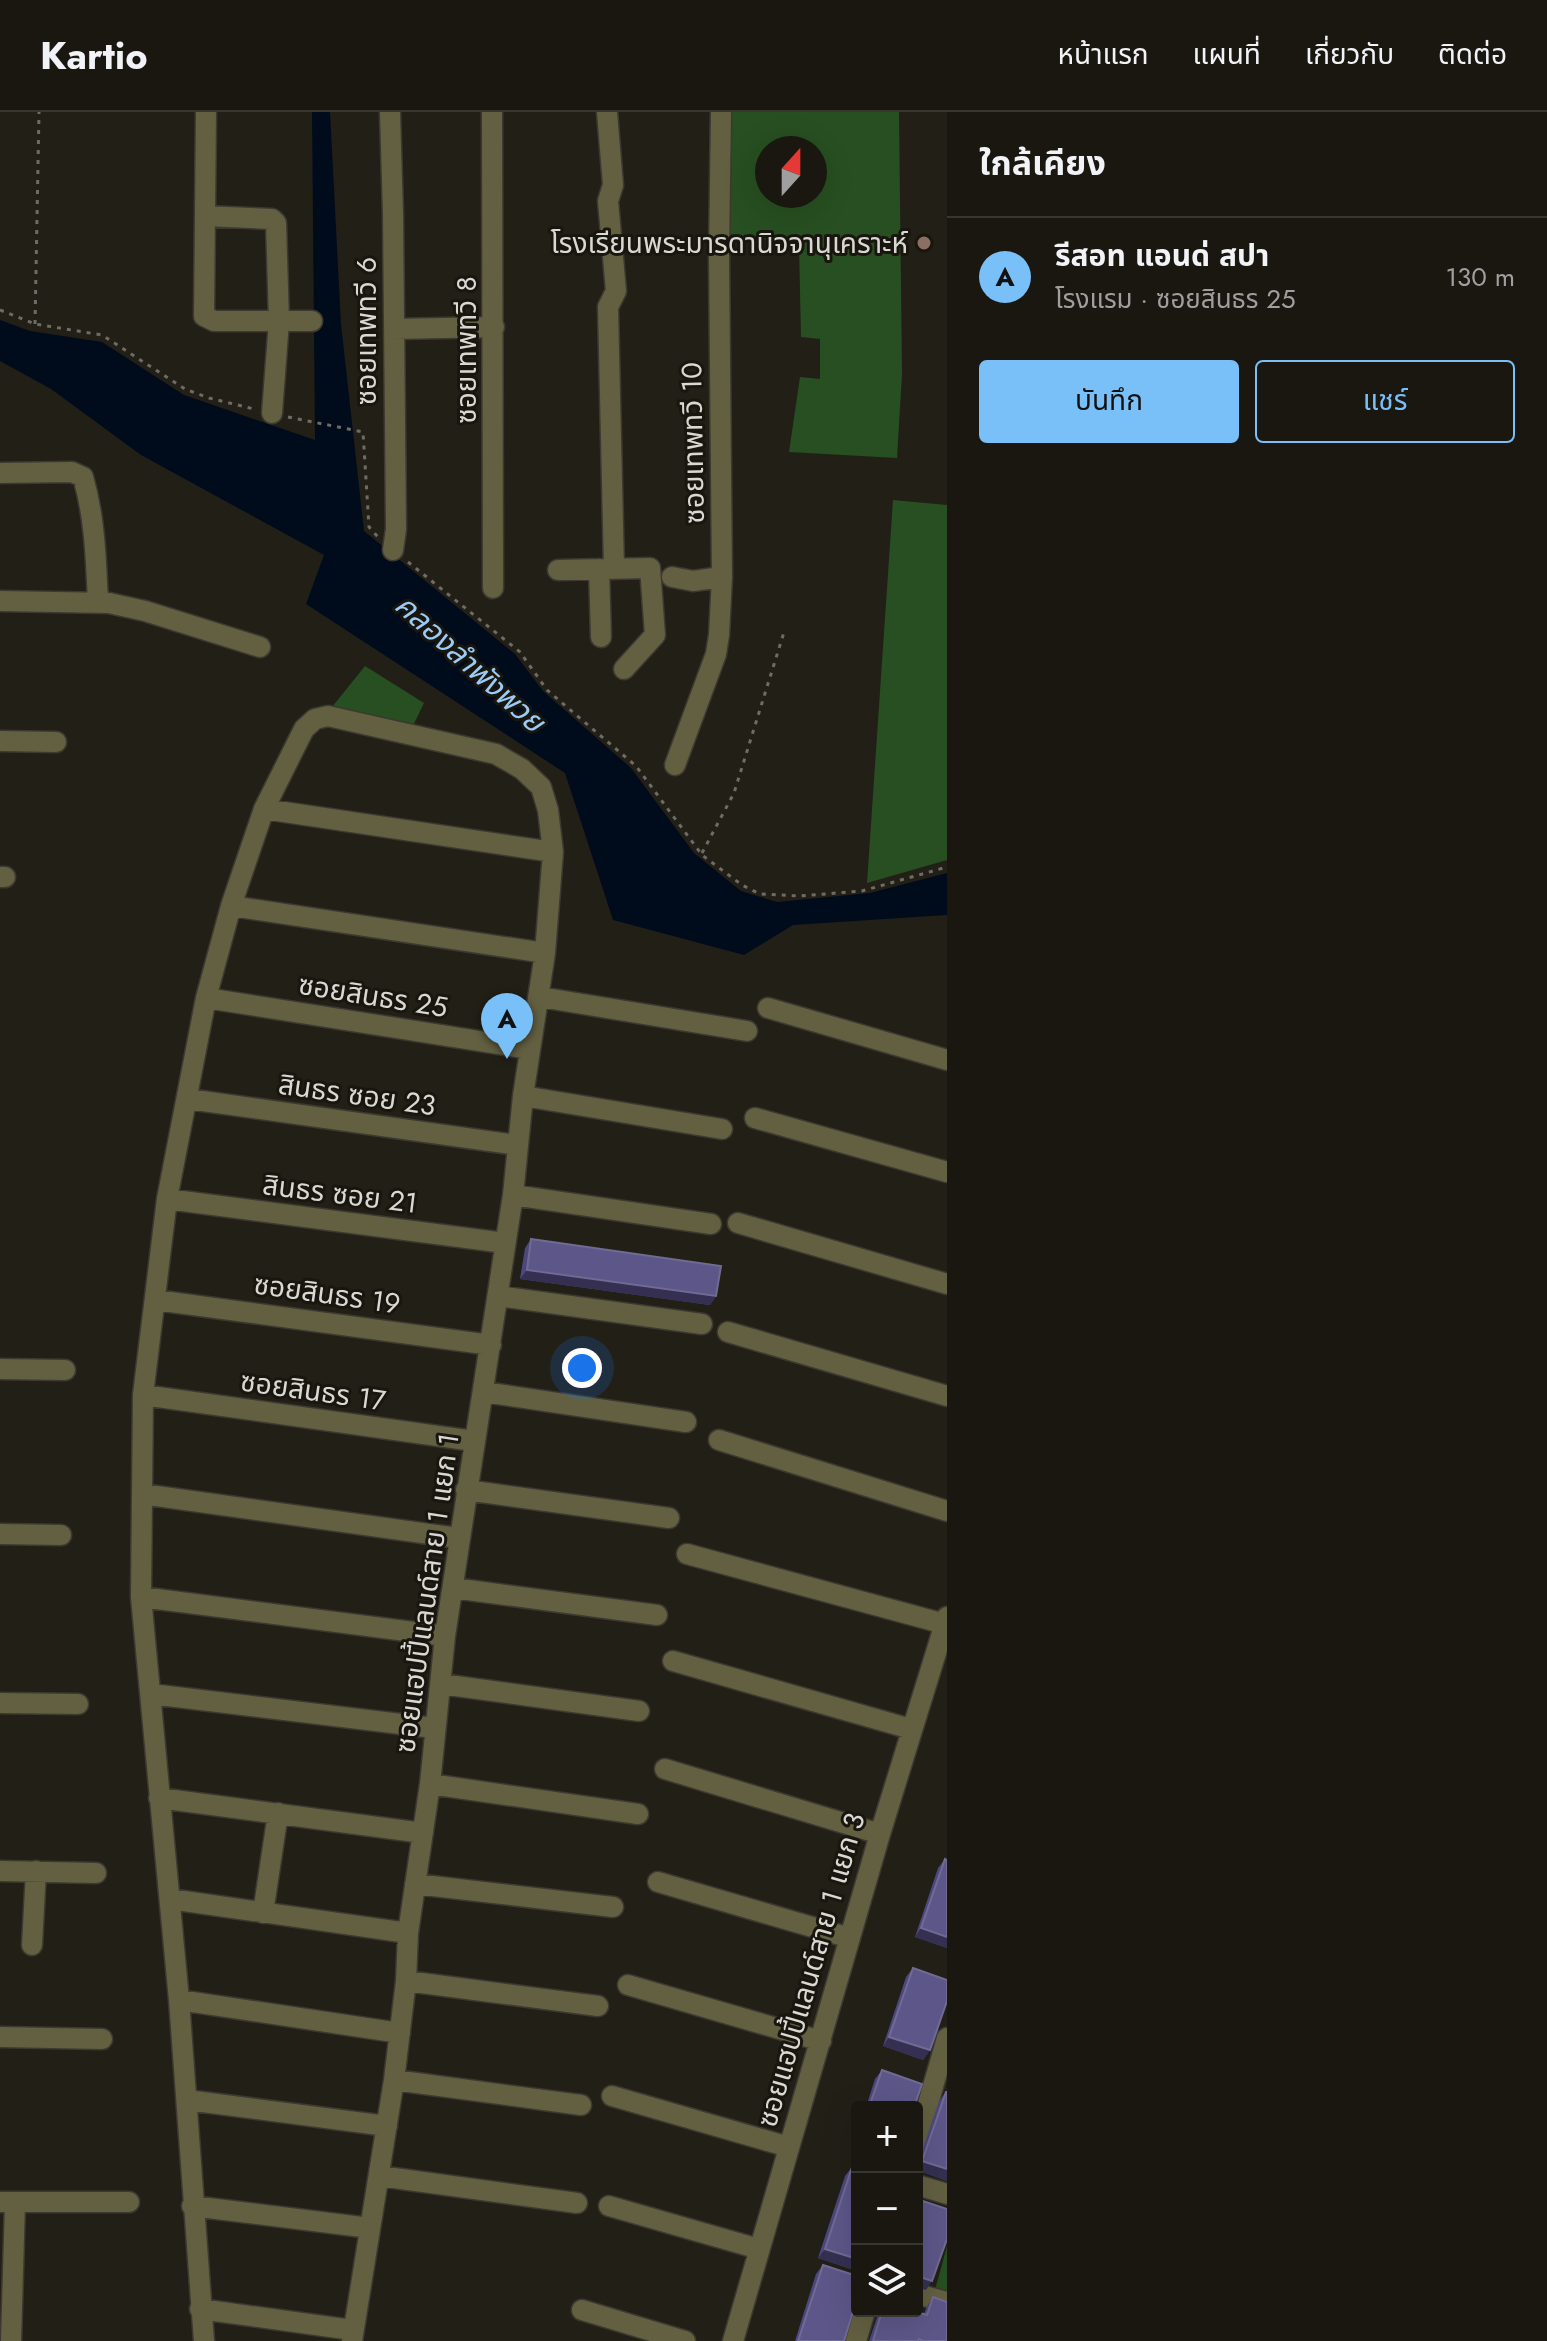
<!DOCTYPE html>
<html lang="th">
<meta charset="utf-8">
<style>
:root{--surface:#1a1711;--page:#23201a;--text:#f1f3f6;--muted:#9f9f9f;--line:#383631;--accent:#79bff8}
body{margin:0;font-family:Jost,"Noto Sans Thai",sans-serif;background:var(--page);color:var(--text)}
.controls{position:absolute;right:24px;bottom:24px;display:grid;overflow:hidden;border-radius:8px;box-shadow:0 8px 32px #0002}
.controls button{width:72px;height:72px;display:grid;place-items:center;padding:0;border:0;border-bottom:2px solid var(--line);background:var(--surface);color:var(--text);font:40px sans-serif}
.compass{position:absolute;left:755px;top:24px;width:72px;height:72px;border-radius:50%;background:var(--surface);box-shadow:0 8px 32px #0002;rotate:21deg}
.you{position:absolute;left:582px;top:1256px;width:28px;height:28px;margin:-20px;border:6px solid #fff;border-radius:50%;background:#1a73e8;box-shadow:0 0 0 12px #1a73e833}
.badge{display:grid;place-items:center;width:52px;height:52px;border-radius:50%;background:var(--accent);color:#111;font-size:26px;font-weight:700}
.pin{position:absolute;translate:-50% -66px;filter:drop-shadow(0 2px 4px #0008)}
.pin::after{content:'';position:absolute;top:42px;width:28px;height:24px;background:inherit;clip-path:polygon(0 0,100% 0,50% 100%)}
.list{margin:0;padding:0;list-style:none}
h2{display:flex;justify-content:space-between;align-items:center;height:104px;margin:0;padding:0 32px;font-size:34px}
h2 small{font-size:26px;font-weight:400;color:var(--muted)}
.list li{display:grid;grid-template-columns:52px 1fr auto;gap:24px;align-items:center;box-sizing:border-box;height:120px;padding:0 32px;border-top:2px solid var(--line)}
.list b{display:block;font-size:30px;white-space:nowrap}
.list p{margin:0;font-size:26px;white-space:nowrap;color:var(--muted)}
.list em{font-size:26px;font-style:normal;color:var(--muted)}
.actions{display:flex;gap:16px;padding:24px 32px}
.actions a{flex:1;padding:18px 0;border:2px solid var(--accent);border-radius:8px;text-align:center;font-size:28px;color:var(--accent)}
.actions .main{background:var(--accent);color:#111}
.icon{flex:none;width:44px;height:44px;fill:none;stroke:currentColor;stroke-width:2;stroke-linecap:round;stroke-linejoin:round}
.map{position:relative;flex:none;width:947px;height:2229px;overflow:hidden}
header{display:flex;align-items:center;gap:48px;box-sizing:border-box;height:112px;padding:0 40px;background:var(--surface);border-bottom:2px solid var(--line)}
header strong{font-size:38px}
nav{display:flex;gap:44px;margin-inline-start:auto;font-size:28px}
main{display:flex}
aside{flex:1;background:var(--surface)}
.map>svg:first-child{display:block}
</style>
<header>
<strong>Kartio</strong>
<nav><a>หน้าแรก</a><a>แผนที่</a><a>เกี่ยวกับ</a><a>ติดต่อ</a></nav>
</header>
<main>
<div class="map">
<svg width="947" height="2229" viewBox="0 0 947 2229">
<rect width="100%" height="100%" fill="#221f17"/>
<path fill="#274f21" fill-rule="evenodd" d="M730,0H899L902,262L897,346L789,340L800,265L820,267V227L801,225L799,132L728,122ZM767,36H815V84H767Z
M893,388L947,393V748L867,771Z
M365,554L424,591L412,616L332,595Z
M947,2134V2182L935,2178Z"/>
<path fill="#000c1b" d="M312,0H330L341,212L364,419L515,542L543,579L631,656L694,741L741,779L777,790L870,781L947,761V803L793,813L744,843L613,808L565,661L306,492L324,443L141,343L51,277L0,249V208L30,219L102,230L184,283L315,328Z"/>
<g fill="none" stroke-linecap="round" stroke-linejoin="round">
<g stroke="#3c3931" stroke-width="23">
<path id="minor" d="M206,0L204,204L214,209H312
M390,0L393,102L396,417L393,438
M492,0L493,476
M607,0L613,73L608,89L616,179L608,195L614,457
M205,104L272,107L276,111L279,209L272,301
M394,217L494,215
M0,361L72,360L83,365C95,406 96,448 98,491
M599,457L601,525
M558,458L650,456L655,523L624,557
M672,465L693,469L722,465
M0,489L109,491L145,499L260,535
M0,629L56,630
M675,653L716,542L719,523L722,465L719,144L721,0
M264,697L553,740
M0,765H5
M231,794L545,841
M540,885L747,919
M206,886L530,937
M768,896L947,948
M523,984L722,1017
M188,987L517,1033
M755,1006L947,1060
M513,1083L711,1112
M167,1087L505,1131
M738,1111L947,1172
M498,1184L702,1212
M155,1188L491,1233
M728,1220L947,1284
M0,1257L65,1258
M484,1280L686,1310
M143,1283L474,1329
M719,1328L947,1399
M466,1378L669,1406
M142,1382L458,1426
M0,1422L61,1423
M687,1442L945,1512
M453,1476L657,1503
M141,1485L445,1524
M673,1549L911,1617
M441,1572L639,1599
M151,1582L434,1616
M0,1591L78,1592
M665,1657L880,1722
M430,1672L638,1702
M159,1686L423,1721
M0,1759L96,1761
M658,1770L850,1826
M415,1772L613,1795
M170,1787L408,1821
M263,1801L278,1701
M32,1833L36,1759
M406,1869L598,1894
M628,1873L821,1929
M179,1888L400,1921
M0,1925L102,1927
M394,1968L581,1993
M612,1984L789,2035
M187,1988L387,2014
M917,2030L947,1926
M379,2064L577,2091
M917,2073L947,2082
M0,2090H129
M192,2094L370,2116
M609,2094L759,2137
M917,2182L947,2190
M200,2197L352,2218
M582,2198L685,2229
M11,2229L15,2090
M204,2229L179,1888L141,1485L143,1283L167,1087L206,886L231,794L264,697L304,617L315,607L328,604L496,642L522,657L541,675L548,698L553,740L545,841L523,984L513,1083L445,1524L430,1672L408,1821L406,1869L394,1968L352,2229
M733,2229L880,1722L947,1505
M856,2229L865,2199"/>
</g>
<path stroke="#6f6c66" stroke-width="3" stroke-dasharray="4 6" stroke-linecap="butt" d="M0,198L35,212L102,223L185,277L209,286L254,297
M35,212L39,0
M288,305L363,320L369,415L378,425
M408,450L520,540L547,578L636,654L702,743L742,773L760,782L799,784L862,779L947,755
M702,741L734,681L785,517"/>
<use href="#minor" stroke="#635f41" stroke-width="20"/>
</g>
<path fill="#4d477f" d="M531,1127L716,1184L710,1193L520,1167L525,1136Z
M945,1747L947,1748V1836L915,1825L938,1756Z
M913,1856L930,1938L923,1948L883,1934L906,1865Z
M882,1958L914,1995H866L875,1967Z
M946,1980L947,2069L917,2058V2054L939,1989Z
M857,2020V2038L851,2036Z
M852,2055L857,2159L818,2146L845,2064Z
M823,2153L844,2229H795L816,2162Z
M933,2185L947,2229H869L879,2199H913L924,2202L927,2194Z"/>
<path fill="#353052" d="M527,1158L716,1184L710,1193L520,1167Z
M921,1816L947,1825V1836L915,1825Z
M889,1925L930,1938L923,1948L883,1934Z
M857,2028V2038L851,2036Z
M922,2049L947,2057V2069L917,2058V2056Z
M825,2137L857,2147V2159L818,2146Z
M917,2164L932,2169L926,2178L917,2175Z"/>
<path fill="#5c5788" stroke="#706b94" stroke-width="2" d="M531,1127L721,1154L716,1184L527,1158Z
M945,1747L947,1748V1825L921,1816Z
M913,1856L947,1868V1889L930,1938L889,1925Z
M882,1958L922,1972L914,1995H869Z
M946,1980H947V2057L922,2049Z
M852,2055L857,2057V2147L825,2137Z
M917,2087L947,2097V2127L932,2169L917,2164Z
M823,2153L857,2164V2187L844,2229H798Z
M933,2185L947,2190V2229H923L919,2227L918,2229H873L882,2199H914L927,2203Z"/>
<circle fill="#8d6e63" stroke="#18160e" stroke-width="3" cx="924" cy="131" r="8"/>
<g text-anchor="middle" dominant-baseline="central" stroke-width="6" stroke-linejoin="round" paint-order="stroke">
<g font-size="28" fill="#dad8d3" stroke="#18160e" text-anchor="end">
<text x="908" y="131">โรงเรียนพระมารดานิจจานุเคราะห์</text>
</g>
<g font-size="28" fill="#dad8d3" stroke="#18160e">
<text transform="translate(366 219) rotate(-90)">ซอยเทพทวี 6</text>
<text transform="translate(466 238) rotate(-90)">ซอยเทพทวี 8</text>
<text transform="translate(693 331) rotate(-91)">ซอยเทพทวี 10</text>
<text transform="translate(373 884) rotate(9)">ซอยสินธร 25</text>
<text transform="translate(357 983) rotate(8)">สินธร ซอย 23</text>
<text transform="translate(340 1082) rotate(7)">สินธร ซอย 21</text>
<text transform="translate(327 1182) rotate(8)">ซอยสินธร 19</text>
<text transform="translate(313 1279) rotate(8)">ซอยสินธร 17</text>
<text transform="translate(427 1481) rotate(-82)">ซอยแฮปปี้แลนด์สาย 1 แยก 1</text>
<text transform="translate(811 1858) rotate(-74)">ซอยแฮปปี้แลนด์สาย 1 แยก 3</text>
</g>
<g font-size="30" font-style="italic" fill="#9bcbf6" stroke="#18160e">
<text transform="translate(470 551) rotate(42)">คลองลำพังพวย</text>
</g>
</g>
</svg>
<div class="controls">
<button>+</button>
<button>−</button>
<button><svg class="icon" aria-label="layers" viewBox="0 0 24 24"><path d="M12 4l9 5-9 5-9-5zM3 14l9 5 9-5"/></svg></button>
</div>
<svg class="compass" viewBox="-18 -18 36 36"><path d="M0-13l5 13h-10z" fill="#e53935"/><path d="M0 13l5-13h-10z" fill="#9f9f9f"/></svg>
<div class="you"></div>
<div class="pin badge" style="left:507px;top:947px">A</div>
</div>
<aside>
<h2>ใกล้เคียง<small></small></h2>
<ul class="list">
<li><span class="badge">A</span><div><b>รีสอท แอนด่ สปา</b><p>โรงแรม · ซอยสินธร 25</p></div><em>130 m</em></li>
</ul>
<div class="actions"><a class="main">บันทึก</a><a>แชร์</a></div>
</aside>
</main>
